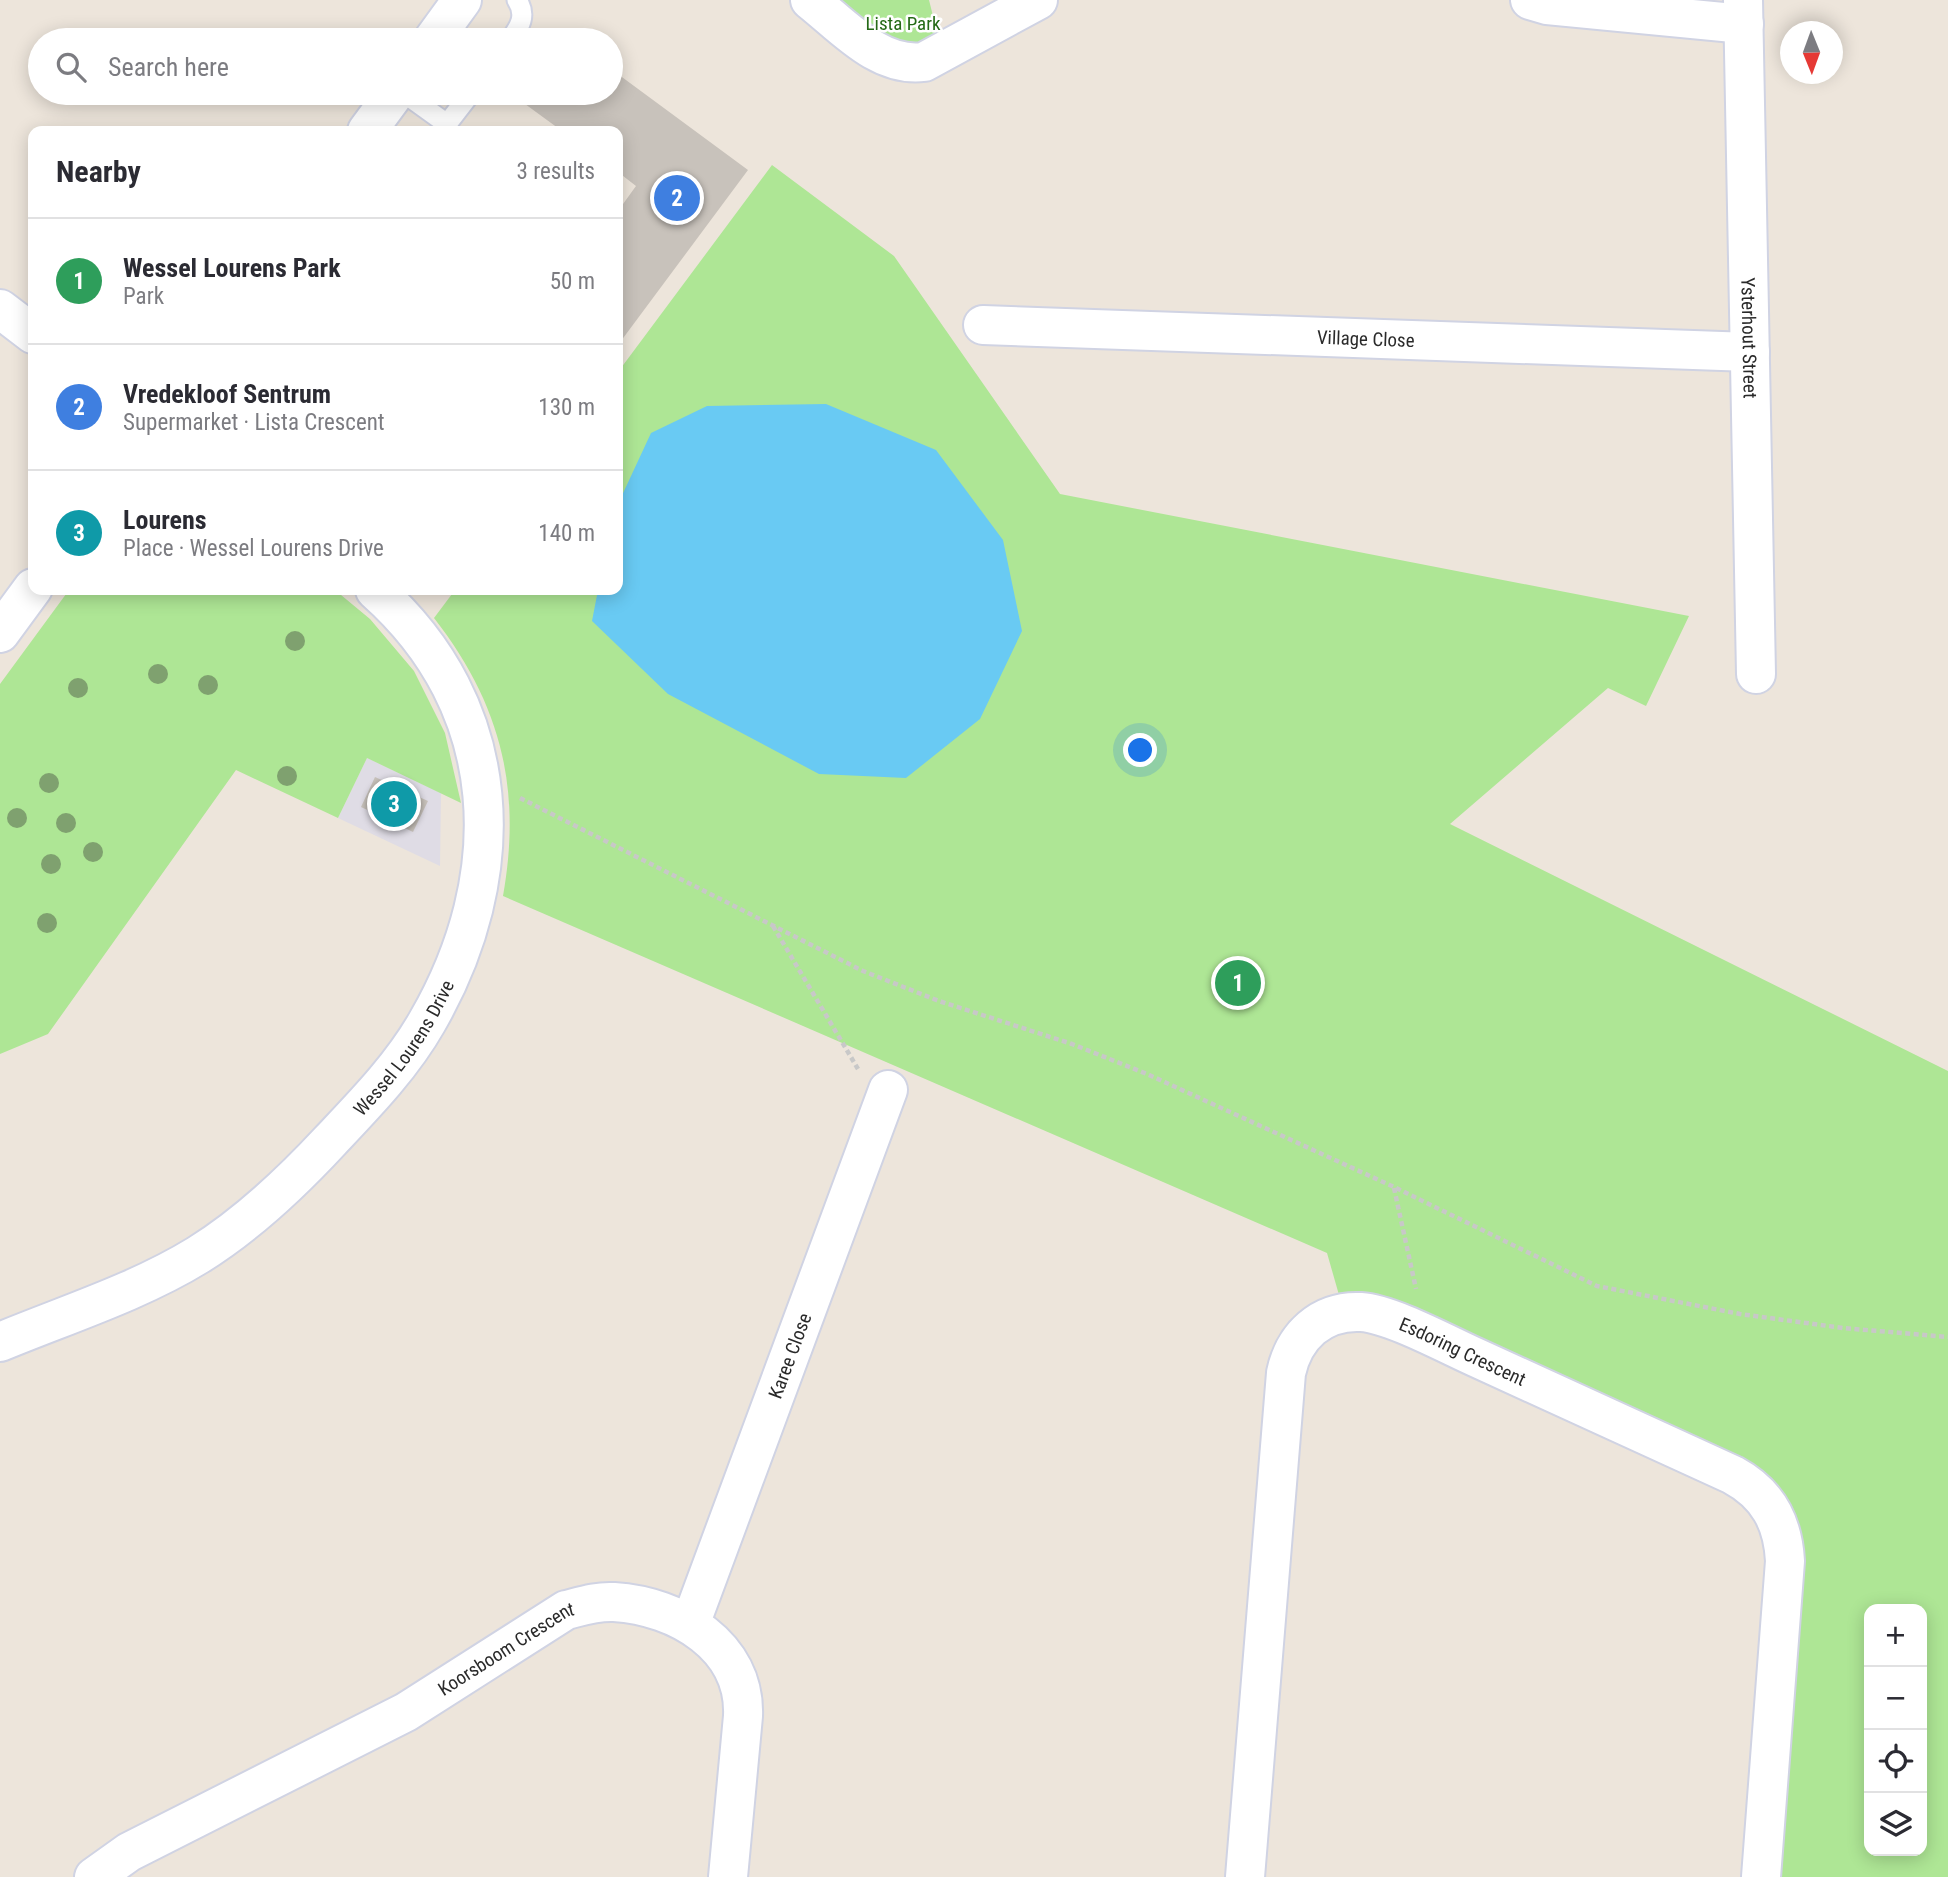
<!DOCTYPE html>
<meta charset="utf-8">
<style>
:root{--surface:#fff;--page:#f2f2f3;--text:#2b2b33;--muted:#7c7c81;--line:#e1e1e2;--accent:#b45309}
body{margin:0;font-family:"Roboto Condensed",sans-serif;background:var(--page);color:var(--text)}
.controls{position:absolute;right:21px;bottom:21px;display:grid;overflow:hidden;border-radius:14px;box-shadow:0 4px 18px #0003}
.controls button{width:63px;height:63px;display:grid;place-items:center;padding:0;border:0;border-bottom:2px solid var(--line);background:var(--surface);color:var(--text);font:35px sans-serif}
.compass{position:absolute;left:1780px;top:21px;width:63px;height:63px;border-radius:50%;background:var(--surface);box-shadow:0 4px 18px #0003;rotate:179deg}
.you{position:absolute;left:1141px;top:751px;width:24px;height:24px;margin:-18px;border:5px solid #fff;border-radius:50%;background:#1a73e8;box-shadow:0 0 0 10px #1a73e833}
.badge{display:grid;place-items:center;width:46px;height:46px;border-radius:50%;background:var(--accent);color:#fff;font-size:23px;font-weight:700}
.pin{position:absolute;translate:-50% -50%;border:4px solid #fff;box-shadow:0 2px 7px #0006}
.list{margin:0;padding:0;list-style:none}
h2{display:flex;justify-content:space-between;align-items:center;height:91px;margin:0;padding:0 28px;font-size:30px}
h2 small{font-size:23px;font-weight:400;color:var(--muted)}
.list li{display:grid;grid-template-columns:46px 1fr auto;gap:21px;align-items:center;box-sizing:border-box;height:126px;padding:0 28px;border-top:2px solid var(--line)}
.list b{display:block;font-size:26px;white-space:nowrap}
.list p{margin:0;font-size:23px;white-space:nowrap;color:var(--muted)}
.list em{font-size:23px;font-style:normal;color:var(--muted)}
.icon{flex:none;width:38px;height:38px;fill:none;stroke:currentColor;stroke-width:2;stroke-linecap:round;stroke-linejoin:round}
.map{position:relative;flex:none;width:1948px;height:1877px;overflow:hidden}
.search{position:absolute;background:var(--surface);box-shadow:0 4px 18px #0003;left:28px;top:28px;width:595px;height:77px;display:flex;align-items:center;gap:18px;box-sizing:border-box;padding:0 24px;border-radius:38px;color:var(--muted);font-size:26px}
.panel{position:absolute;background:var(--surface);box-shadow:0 4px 18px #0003;left:28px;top:126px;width:595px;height:469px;border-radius:14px}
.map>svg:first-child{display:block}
</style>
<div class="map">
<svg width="1948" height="1877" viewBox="0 0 1948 1877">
<rect width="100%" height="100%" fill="#ede5db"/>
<path fill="#dfdce5" d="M367,758L441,793L440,866L338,818Z"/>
<path fill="#aee695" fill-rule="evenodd" d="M834,0H929L938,36L919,47H900Z
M772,165L894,256L1060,494L1689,616L1646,706L1608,688L1450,824L1948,1071V1877H1778L1793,1513L1339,1295L1327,1253L503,896C522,789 501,704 434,618L455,590H618V372ZM1869,1609H1922V1851H1869Z
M69,590H335L370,619L414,671L445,733L461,803L367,758L338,818L236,770L48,1034L0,1054V684Z"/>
<path fill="#69caf3" d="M826,404L936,450L1003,540L1022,631L980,719L906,778L819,774L668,694L592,621L598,590H618V504L651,433L707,406Z"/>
<path fill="#c8c2bb" d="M556,28L572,40H546Z
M611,69L748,170L618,345V211L636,186L618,172V131H562L510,93H611Z
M375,777L428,801L413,832L361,807Z"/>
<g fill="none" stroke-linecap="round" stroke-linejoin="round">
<g stroke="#d0d3e3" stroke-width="23">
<path id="service" d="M510,40C520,27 527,15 517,0
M404,93L447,124L471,93"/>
</g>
<g stroke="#d0d3e3" stroke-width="42">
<g id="minor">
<path d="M810,0C843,26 879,68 924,62L1038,0"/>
<path d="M1530,0L1547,5L1744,24"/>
<path id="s1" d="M1743,0L1756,674"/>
<path d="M0,309L33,334"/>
<path id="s2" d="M983,325L1750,352"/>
<path id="s3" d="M0,1342C65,1315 138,1292 198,1255C248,1224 291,1183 330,1141C365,1104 402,1066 427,1022C512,875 507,707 375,590"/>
<path id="s4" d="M691,1622L888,1090"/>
<path id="s5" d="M94,1877L129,1852L406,1712L566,1610C582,1606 597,1601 614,1602C678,1606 746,1646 743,1716L728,1877"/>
<path id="s6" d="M1245,1877L1286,1373C1294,1336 1321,1310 1361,1312C1391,1314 1446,1344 1475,1357C1561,1397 1647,1436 1733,1475C1768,1494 1783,1522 1785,1561L1761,1877"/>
</g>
</g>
<g stroke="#d0d3e3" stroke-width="42">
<path id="tertiary" d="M433,40L462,0
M367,131L395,93
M0,633L33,588"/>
</g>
<path stroke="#c8c8c8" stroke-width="4.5" stroke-dasharray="5 3.5" stroke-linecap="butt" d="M520,798L863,971L939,1001L1072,1044L1147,1074L1394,1187L1597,1286L1740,1314L1843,1328L1948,1337
M773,926L858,1069
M1394,1188L1416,1289"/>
<use href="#service" stroke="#fff" stroke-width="19"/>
<use href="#minor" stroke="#fff" stroke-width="38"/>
<use href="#tertiary" stroke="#fff" stroke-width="38"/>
</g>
<g fill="#7fa16f">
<circle cx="295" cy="641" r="10"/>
<circle cx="158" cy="674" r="10"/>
<circle cx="208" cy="685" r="10"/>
<circle cx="78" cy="688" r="10"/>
<circle cx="287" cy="776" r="10"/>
<circle cx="49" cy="783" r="10"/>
<circle cx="17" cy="818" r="10"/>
<circle cx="66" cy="823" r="10"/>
<circle cx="93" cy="852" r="10"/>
<circle cx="51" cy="864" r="10"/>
<circle cx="47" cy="923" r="10"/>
</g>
<g text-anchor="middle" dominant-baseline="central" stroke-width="5" stroke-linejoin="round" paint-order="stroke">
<g font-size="19" fill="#256a17" stroke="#fff">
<text x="903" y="23">Lista Park</text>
</g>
<g font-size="19" fill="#2a2a2a" stroke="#fff">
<text stroke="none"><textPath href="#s1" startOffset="338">Ysterhout Street</textPath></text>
<text stroke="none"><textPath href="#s2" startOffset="383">Village Close</textPath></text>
<text stroke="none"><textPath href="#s3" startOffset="511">Wessel Lourens Drive</textPath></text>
<text stroke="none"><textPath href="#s6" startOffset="721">Esdoring Crescent</textPath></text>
<text stroke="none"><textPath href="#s4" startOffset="284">Karee Close</textPath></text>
<text stroke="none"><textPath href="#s5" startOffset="472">Koorsboom Crescent</textPath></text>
</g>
</g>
</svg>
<div class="controls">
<button>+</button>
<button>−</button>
<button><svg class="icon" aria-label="locate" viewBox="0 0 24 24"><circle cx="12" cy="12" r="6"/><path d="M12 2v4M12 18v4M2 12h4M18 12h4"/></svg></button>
<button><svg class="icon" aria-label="layers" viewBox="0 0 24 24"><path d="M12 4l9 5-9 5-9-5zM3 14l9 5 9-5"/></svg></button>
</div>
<svg class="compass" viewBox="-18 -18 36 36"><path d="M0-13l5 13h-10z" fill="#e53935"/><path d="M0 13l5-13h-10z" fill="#7c7c81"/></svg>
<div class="you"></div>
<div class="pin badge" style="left:1238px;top:983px;background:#2e9e5b">1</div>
<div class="pin badge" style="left:677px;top:198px;background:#3f7fe0">2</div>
<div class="pin badge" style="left:394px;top:804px;background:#0f9aa8">3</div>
<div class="search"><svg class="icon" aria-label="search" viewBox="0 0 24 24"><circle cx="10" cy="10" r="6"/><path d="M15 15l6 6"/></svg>Search here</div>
<section class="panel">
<h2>Nearby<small>3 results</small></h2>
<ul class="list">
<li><span class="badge" style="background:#2e9e5b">1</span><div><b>Wessel Lourens Park</b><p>Park</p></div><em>50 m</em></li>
<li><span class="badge" style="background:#3f7fe0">2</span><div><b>Vredekloof Sentrum</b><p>Supermarket · Lista Crescent</p></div><em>130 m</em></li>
<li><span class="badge" style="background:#0f9aa8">3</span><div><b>Lourens</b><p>Place · Wessel Lourens Drive</p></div><em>140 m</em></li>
</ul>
</section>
</div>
